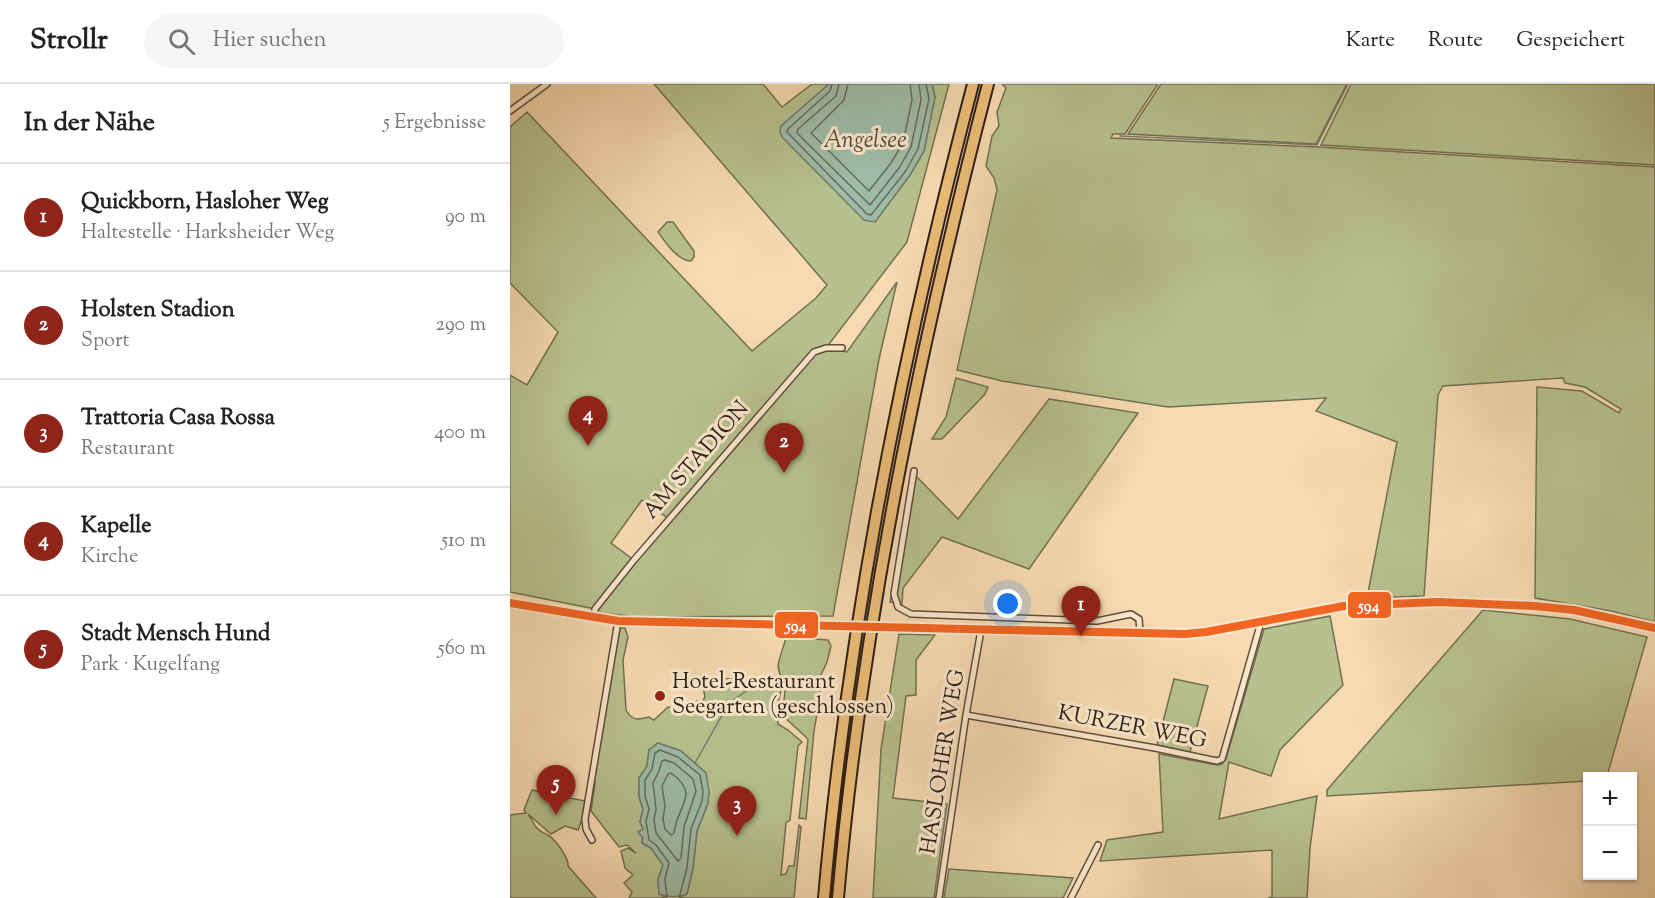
<!DOCTYPE html>
<html lang="de">
<meta charset="utf-8">
<style>
:root{--surface:#fff;--page:#f6f6f6;--text:#222;--muted:#767676;--line:#e0e0e0;--accent:#8f2418}
body{margin:0;font-family:"Sorts Mill Goudy",serif;background:var(--page);color:var(--text)}
.controls{position:absolute;right:18px;bottom:18px;display:grid;overflow:hidden;border-radius:0px;box-shadow:0 2px 4px #0004}
.controls button{width:54px;height:54px;display:grid;place-items:center;padding:0;border:0;border-bottom:2px solid var(--line);background:var(--surface);color:var(--text);font:30px sans-serif}
.you{position:absolute;left:498px;top:520px;width:21px;height:21px;margin:-15px;border:4px solid #fff;border-radius:50%;background:#1a73e8;box-shadow:0 0 0 9px #1a73e833}
.badge{display:grid;place-items:center;width:39px;height:39px;border-radius:50%;background:var(--accent);color:#fff;font-size:20px;font-weight:700}
.pin{position:absolute;translate:-50% -50px;filter:drop-shadow(0 2px 3px #0008)}
.pin::after{content:'';position:absolute;top:32px;width:21px;height:18px;background:inherit;clip-path:polygon(0 0,100% 0,50% 100%)}
.list{margin:0;padding:0;list-style:none}
h2{display:flex;justify-content:space-between;align-items:center;height:78px;margin:0;padding:0 24px;font-size:26px}
h2 small{font-size:20px;font-weight:400;color:var(--muted)}
.list li{display:grid;grid-template-columns:39px 1fr auto;gap:18px;align-items:center;box-sizing:border-box;height:108px;padding:0 24px;border-top:2px solid var(--line)}
.list b{display:block;font-size:22px;white-space:nowrap}
.list p{margin:0;font-size:20px;white-space:nowrap;color:var(--muted)}
.list em{font-size:20px;font-style:normal;color:var(--muted)}
.icon{flex:none;width:33px;height:33px;fill:none;stroke:currentColor;stroke-width:2;stroke-linecap:round;stroke-linejoin:round}
.map{position:relative;flex:none;width:1145px;height:814px;overflow:hidden}
header{display:flex;align-items:center;gap:36px;box-sizing:border-box;height:84px;padding:0 30px;background:var(--surface);border-bottom:2px solid var(--line)}
header strong{font-size:28px}
nav{display:flex;gap:33px;margin-inline-start:auto;font-size:21px}
.search{width:420px;height:54px;background:var(--page);display:flex;align-items:center;gap:15px;box-sizing:border-box;padding:0 21px;border-radius:33px;color:var(--muted);font-size:22px}
main{display:flex}
aside{flex:1;background:var(--surface)}
.map>svg:first-child{display:block}
</style>
<header>
<strong>Strollr</strong>
<div class="search"><svg class="icon" aria-label="search" viewBox="0 0 24 24"><circle cx="10" cy="10" r="6"/><path d="M15 15l6 6"/></svg>Hier suchen</div>
<nav><a>Karte</a><a>Route</a><a>Gespeichert</a></nav>
</header>
<main>
<aside>
<h2>In der Nähe<small>5 Ergebnisse</small></h2>
<ul class="list">
<li><span class="badge">1</span><div><b>Quickborn, Hasloher Weg</b><p>Haltestelle · Harksheider Weg</p></div><em>90 m</em></li>
<li><span class="badge">2</span><div><b>Holsten Stadion</b><p>Sport</p></div><em>290 m</em></li>
<li><span class="badge">3</span><div><b>Trattoria Casa Rossa</b><p>Restaurant</p></div><em>400 m</em></li>
<li><span class="badge">4</span><div><b>Kapelle</b><p>Kirche</p></div><em>510 m</em></li>
<li><span class="badge">5</span><div><b>Stadt Mensch Hund</b><p>Park · Kugelfang</p></div><em>560 m</em></li>
</ul>
</aside>
<div class="map">
<svg width="1145" height="814" viewBox="0 0 1145 814">
<rect width="100%" height="100%" fill="#f7dab1"/>
<filter id="stains"><feTurbulence type="fractalNoise" baseFrequency=".00333" numOctaves="4"/><feColorMatrix values="0 0 0 0 .2 0 0 0 0 .09 0 0 0 0 .02 0 0 0 .5 -.17"/></filter>
<radialGradient id="worn" r=".72"><stop offset=".6" stop-color="#630" stop-opacity="0"/><stop offset="1" stop-color="#630" stop-opacity=".3"/></radialGradient>
<path fill="#b7c18f" stroke="#727052" stroke-width="1.5" fill-rule="evenodd" d="M144,0H253L272,23L302,0H319L272,42L270,48L273,53L365,138L400,91L414,67L425,13L422,0H439L397,158L316,264L337,268L387,198L369,275L323,532L127,533L92,529L85,525L0,508V291L17,301L48,248L0,199V43L17,28L242,267L306,214L317,201ZM132,416L159,435L124,476L101,459Z
M492,0H648L615,50H603L601,54L808,63L1145,83V538L1101,527L1025,514L1027,303L1072,307L1109,329L1111,325L1075,303L1055,299L1053,294L933,302L928,311L914,512L857,514L887,358L806,327L816,314L658,323L492,297L447,286L487,106L484,94L476,82L482,52L489,42L487,28L496,4Z
M651,0H837L806,60L618,50Z
M841,0H1145V81L811,61Z
M157,138H163L184,167V173L181,177C168,177 155,158 148,148Z
M446,294L478,303L475,310L432,355H422L436,333Z
M539,315L628,329L519,485L432,453L393,504L392,520L380,518L400,399L406,392L448,435Z
M973,526L1060,535L1137,553L1097,692H1078L1077,697L817,712V706Z
M820,532L833,601L770,666L761,692L719,678L709,735L807,712L800,764L797,814H758L762,813V766L590,777L597,756L653,748L649,670L707,681L712,680L716,675L754,545Z
M110,544H115L118,553L113,576L116,626C122,637 128,636 139,633L144,636L158,623L182,626L187,617L192,618L195,613L192,597L200,599L203,597L204,594L264,597L265,592L272,602L267,624L268,640L278,646L292,658L288,662L280,736L276,739L271,791L276,790L279,782H284L289,741L291,743L284,814H169L177,810L183,784L187,747L198,719L196,689L171,667L148,659L139,666L137,682L129,694V713L133,725L130,738L133,745L132,759L141,764L153,781L148,796L149,810L157,814H119L122,808L114,799L123,791L115,784L111,767L118,764L126,769L117,761L109,763L81,727L85,699L83,689Z
M389,550L425,551L406,576V611L396,612L383,714L437,720L424,814H363L371,665Z
M276,553L318,556L321,562L317,578L310,593V612L304,647L296,735L289,734L298,655L272,631C272,621 277,611 274,601C272,594 266,585 269,577C271,569 274,562 276,553Z
M664,595L698,602L680,668L647,661Z
M22,706L75,717L72,735L68,746L55,742L41,750L18,730C21,734 23,739 26,743C29,747 34,749 38,751C45,755 59,774 58,782L86,814H0V731L16,729L14,726Z
M439,785L563,794L553,814H434Z"/>
<path fill="#9ebba7" stroke="#717c6d" stroke-width="1.5" d="M319,0H422L425,13L414,67L400,91L365,138L354,136L272,53L270,48L271,42Z
M148,659L171,667L196,689L199,708L198,719L187,747L183,784L177,810C167,814 159,814 149,810L148,796L153,781L141,764L132,759L133,754L128,748L133,745L130,738L133,725L129,713V694L137,682L139,666Z"/>
<g fill="none" stroke-linecap="round" stroke-linejoin="round">
<path stroke="#666c5e" stroke-width="1.5" d="M322,0L320,7L278,45L277,48L357,130L361,131L395,88L408,65L419,15L416,0
M329,0L326,12L288,45L287,49L360,121L389,84L401,63L411,16L409,0
M338,0L334,16L301,49L359,107L381,79L393,59L402,16L400,0
M155,676L164,679L183,695L186,707L174,743L171,774L168,777L146,749L144,736L146,725L143,699L149,687L152,677Z
M161,689C191,711 167,721 164,749L161,751L155,745L153,735L155,722L152,702L158,690Z
M157,814L155,795L159,779L146,761L139,756L136,737L139,725L135,712V696L142,685L145,669L150,666L168,673L190,691L193,708L192,717L181,745L177,784L169,814"/>
<path stroke="#717c6d" stroke-width="1.5" d="M610,52L807,61L838,0
M185,679L219,619L251,597"/>
<g stroke="#604d3d" stroke-width="8">
<path id="street" d="M0,27L37,0
M404,387L384,510L388,523L401,530L587,537L621,530L629,535L630,550
M84,533L85,525L124,476L304,268L316,264H332
M456,631L645,664L707,677L712,675L751,538
M82,756L76,745L75,735L108,537
M429,814L456,631L471,546
M561,814L588,761"/>
</g>
<g stroke="#2d1e16" stroke-width="10">
<path id="secondary" d="M0,519L108,537L327,542
M385,543L684,550L834,522L928,518L1024,522L1064,526L1145,544"/>
</g>
<g stroke="#2d1e16" stroke-width="14">
<path id="highway" d="M314,814C338,539 393,266 463,0
M328,814C352,539 409,267 478,0"/>
</g>
<use href="#street" stroke="#fae7cc" stroke-width="5"/>
<use href="#secondary" stroke="#fae7cc" stroke-width="8"/>
<use href="#highway" stroke="#ecbd78" stroke-width="10"/>
<g stroke="#2d1e16" stroke-width="10" stroke-linecap="butt">
<path id="secondary-bridge" d="M327,542L385,543"/>
</g>
<use href="#secondary-bridge" stroke="#fae7cc" stroke-width="8"/>
<g stroke="#fae7cc" stroke-width="12">
<path id="bus-1" d="M0,519L108,537L675,550L696,548L834,522L928,518L1024,522L1064,526L1145,544"/>
</g>
<use href="#bus-1" stroke="#f26522" stroke-width="8"/>
</g>
<circle fill="#8f2418" stroke="#fae7cc" stroke-width="2" cx="150" cy="612" r="6"/>
<g text-anchor="middle" dominant-baseline="central" stroke-width="6" stroke-linejoin="round" paint-order="stroke">
<g font-size="22" fill="#2d1e16" stroke="#fae7cc">
<text transform="translate(187 377) rotate(-49)">AM STADION</text>
<text transform="translate(622 644) rotate(11)">KURZER WEG</text>
<text transform="translate(434 678) rotate(-81)">HASLOHER WEG</text>
</g>
<g font-size="22" fill="#2d1e16" stroke="#fae7cc" text-anchor="start">
<text x="162" y="599">Hotel-Restaurant<tspan x="162" dy="25">Seegarten (geschlossen)</tspan></text>
</g>
<g font-size="24" font-style="italic" fill="#4f4d42" stroke="#fae7cc">
<text x="355" y="57">Angelsee</text>
</g>
</g>
<g stroke="#fae7cc" stroke-width="2">
<rect x="837" y="507" width="45" height="28" rx="6" fill="#f26522"/>
<rect x="264" y="527" width="45" height="28" rx="6" fill="#f26522"/>
</g>
<g font-size="16" text-anchor="middle" font-weight="bold" fill="#fff">
<text x="859" y="527">594</text>
<text x="286" y="547">594</text>
</g>
<rect width="100%" height="100%" filter="url(#stains)"/>
<rect width="100%" height="100%" fill="url(#worn)"/>
</svg>
<div class="controls">
<button>+</button>
<button>−</button>
</div>
<div class="you"></div>
<div class="pin badge" style="left:571px;top:552px">1</div>
<div class="pin badge" style="left:274px;top:389px">2</div>
<div class="pin badge" style="left:227px;top:752px">3</div>
<div class="pin badge" style="left:78px;top:362px">4</div>
<div class="pin badge" style="left:46px;top:731px">5</div>
</div>
</main>
